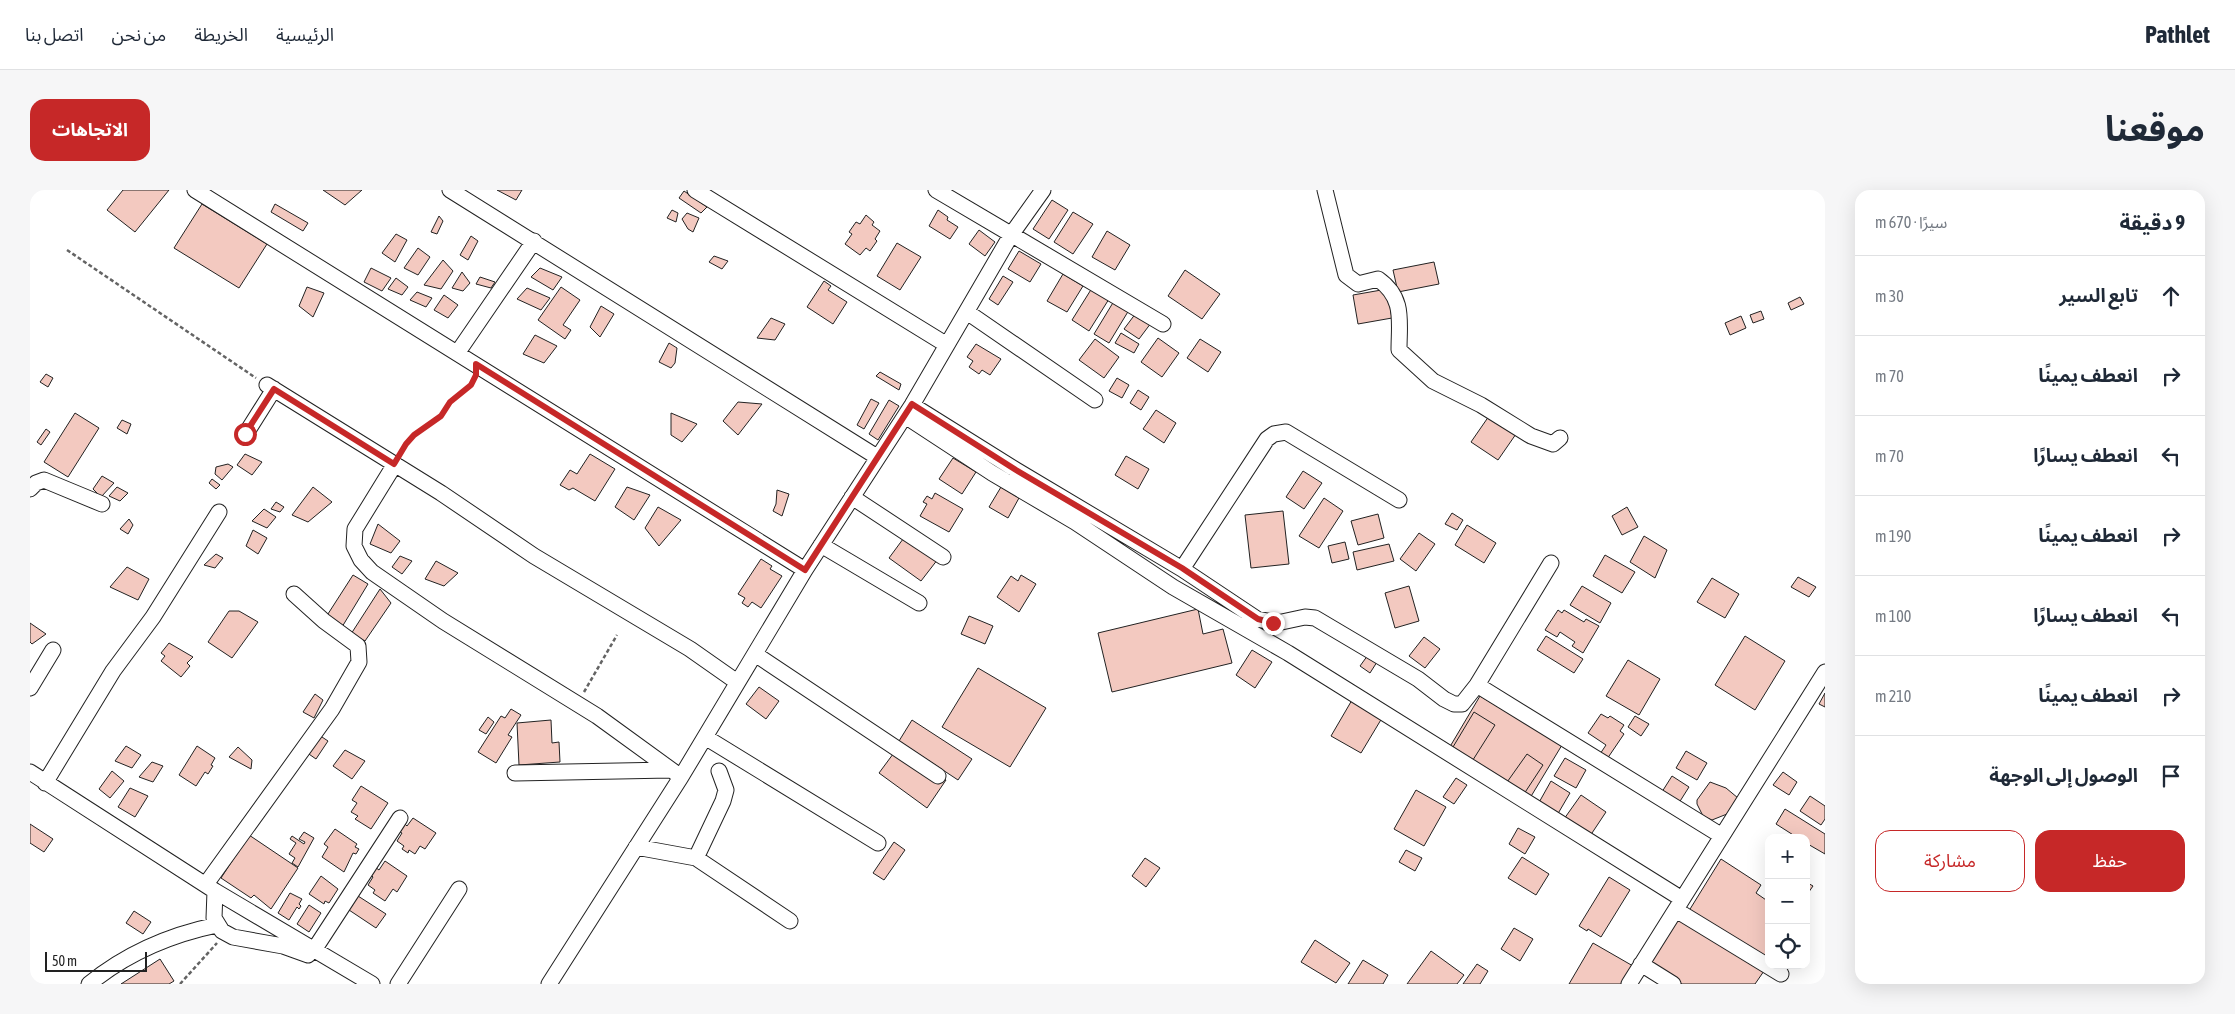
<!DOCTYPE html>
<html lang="ar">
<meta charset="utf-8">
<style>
:root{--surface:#fff;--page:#f6f6f7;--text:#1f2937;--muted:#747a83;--line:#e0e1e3;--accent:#c62828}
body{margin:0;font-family:"Asap Condensed","Noto Sans Arabic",sans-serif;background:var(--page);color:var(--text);direction:rtl}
.controls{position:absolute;right:15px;bottom:15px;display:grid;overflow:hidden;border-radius:10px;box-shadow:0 5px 20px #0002}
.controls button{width:45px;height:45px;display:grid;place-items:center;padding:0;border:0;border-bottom:1px solid var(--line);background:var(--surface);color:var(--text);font:25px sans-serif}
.scale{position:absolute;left:15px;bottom:12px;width:102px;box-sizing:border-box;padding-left:5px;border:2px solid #222;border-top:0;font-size:14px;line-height:18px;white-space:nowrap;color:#222;-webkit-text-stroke:4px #fff;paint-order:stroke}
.stop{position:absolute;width:15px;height:15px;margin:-11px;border:4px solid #c62828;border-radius:50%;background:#fff}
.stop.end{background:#c62828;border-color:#fff;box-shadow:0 1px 5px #0008}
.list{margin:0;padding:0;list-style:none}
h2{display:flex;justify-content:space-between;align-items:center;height:65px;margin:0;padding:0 20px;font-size:21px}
h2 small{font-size:16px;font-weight:400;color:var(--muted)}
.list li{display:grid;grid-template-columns:32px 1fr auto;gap:15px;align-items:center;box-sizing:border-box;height:80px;padding:0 20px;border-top:1px solid var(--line)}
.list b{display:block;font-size:19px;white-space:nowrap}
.list em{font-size:16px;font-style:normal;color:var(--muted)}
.actions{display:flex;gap:10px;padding:15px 20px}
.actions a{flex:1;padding:11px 0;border:1px solid var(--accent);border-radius:15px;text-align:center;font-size:18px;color:var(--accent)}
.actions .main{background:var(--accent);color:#fff}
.icon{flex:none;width:28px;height:28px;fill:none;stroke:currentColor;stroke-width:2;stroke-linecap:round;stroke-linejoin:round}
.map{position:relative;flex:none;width:1795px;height:794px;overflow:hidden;direction:ltr;border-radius:15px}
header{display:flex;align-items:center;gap:30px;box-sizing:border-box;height:70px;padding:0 25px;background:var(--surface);border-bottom:1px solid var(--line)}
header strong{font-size:24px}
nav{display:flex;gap:28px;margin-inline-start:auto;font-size:18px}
.intro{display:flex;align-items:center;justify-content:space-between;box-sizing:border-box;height:120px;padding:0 30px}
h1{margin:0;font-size:35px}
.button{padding:12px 22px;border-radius:15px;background:var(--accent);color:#fff;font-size:18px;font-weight:700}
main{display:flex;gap:30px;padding:0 30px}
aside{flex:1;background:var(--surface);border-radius:15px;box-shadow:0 5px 20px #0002}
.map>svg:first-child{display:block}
</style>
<header>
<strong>Pathlet</strong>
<nav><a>الرئيسية</a><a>الخريطة</a><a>من نحن</a><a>اتصل بنا</a></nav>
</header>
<div class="intro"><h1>موقعنا</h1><a class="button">الاتجاهات</a></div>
<main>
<aside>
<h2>9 دقيقة<small>سيرًا · 670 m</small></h2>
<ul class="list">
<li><svg class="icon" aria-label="ahead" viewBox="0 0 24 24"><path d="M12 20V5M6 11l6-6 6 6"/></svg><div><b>تابع السير</b></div><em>30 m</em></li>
<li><svg class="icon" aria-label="right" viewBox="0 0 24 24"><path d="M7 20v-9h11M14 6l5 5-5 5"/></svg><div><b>انعطف يمينًا</b></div><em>70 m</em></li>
<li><svg class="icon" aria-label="left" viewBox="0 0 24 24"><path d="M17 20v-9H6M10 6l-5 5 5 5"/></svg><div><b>انعطف يسارًا</b></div><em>70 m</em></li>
<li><svg class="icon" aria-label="right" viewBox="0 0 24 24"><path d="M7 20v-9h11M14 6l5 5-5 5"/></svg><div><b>انعطف يمينًا</b></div><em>190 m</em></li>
<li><svg class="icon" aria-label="left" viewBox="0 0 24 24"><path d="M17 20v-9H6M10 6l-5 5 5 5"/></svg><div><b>انعطف يسارًا</b></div><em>100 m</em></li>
<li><svg class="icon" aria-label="right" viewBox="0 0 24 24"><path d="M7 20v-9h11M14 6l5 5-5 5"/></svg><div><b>انعطف يمينًا</b></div><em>210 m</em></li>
<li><svg class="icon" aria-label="arrive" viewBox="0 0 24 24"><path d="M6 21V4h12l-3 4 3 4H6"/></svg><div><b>الوصول إلى الوجهة</b></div></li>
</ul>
<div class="actions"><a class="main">حفظ</a><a>مشاركة</a></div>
</aside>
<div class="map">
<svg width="1795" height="794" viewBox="0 0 1795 794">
<rect width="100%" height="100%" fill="#fff"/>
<path fill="#f3c9c0" stroke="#222" d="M93,0H139L105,42L77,20Z
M293,0H332L315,15Z
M467,0H492L486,10Z
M654,1L677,17L671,23L649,8Z
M1022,10L1038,20L1019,49L1003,39Z
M172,14L237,54L209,98L144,58Z
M245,14L278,33L273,41L241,22Z
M642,20L648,23L646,32L637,28Z
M908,20L918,27L917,30L928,37L920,49L899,36Z
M1043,22L1063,34L1043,64L1024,52Z
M657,23L669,28L663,42L658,39L652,29Z
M836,25L844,32L842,35L850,41L845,49L847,51L840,61L836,58L830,65L815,54L822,44L819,42L826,32L830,34Z
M409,26L413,31L407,44L401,42Z
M949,40L965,52L955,66L939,54Z
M1077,41L1100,55L1085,80L1062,67Z
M366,44L377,50L365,72L352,63Z
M441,46L448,51L438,70L430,65Z
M867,53L891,67L870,100L847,86Z
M388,58L400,67L388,85L374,78Z
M989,61L1011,74L1000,92L978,79Z
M684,66L698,71L692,79L679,72Z
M413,70L423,81L411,99L394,95Z
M1404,72L1409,94L1368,102L1363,80Z
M341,78L361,88L352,101L334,92Z
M510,78L532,87L523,100L501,87Z
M1155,80L1190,104L1172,129L1138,106Z
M432,82L440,93L433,101L422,98Z
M1033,84L1053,96L1037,122L1017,111Z
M973,86L983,92L968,115L959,109Z
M450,87L465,92L461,98L446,94Z
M366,88L378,97L372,105L358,99Z
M794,91L801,96L798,100L817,112L803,134L777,117Z
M277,97L294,103L283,127L269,116Z
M531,97L550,110L533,135L541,140L535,149L508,130Z
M497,98L520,108L511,120L487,109Z
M1062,98L1079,109L1059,141L1042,130Z
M1357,99L1362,128L1328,134L1323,105Z
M387,102L402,108L396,117L380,110Z
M414,105L428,115L418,128L404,120Z
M1770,107L1774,114L1761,120L1758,113Z
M1084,111L1099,120L1079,153L1064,144Z
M571,116L584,124L570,147L560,137Z
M1731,121L1734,129L1723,133L1720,125Z
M1106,123L1121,133L1109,149L1094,139Z
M1711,126L1716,138L1700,145L1695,133Z
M741,128L755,134L745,150L727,148Z
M1091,143L1109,154L1104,163L1085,153Z
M505,145L527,156L514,173L493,164Z
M1128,148L1149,163L1132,187L1111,172Z
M1065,149L1089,167L1074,188L1049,170Z
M1170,149L1191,162L1178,182L1157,168Z
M639,153L647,158L645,173L641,178L629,172Z
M946,154L971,169L960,185L952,180L949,184L939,177L943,171L937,167Z
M850,182L871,194L869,200L846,186Z
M16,184L23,188L18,197L10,192Z
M1087,188L1099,195L1092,208L1079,201Z
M1108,200L1119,207L1111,220L1100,213Z
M841,209L849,213L834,239L827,235Z
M859,210L869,216L848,250L839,244Z
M708,212L732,214L708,245L693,231Z
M1126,220L1146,233L1134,253L1113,239Z
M45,223L69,238L38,287L14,272Z
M641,223L667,234L652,252L641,245Z
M1459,226L1486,244L1468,270L1441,252Z
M92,230L101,234L97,244L87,238Z
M16,239L20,242L11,255L7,252Z
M215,264L232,272L222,285L207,275Z
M560,264L585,279L565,311L543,298L539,300L530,295L540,280L547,284Z
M1096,266L1119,279L1108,299L1085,285Z
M923,268L946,282L932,304L909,289Z
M198,274L203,277L192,290L185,284L186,277Z
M1273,281L1292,293L1274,319L1256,307Z
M72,286L84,293L71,307L63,299Z
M182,289L190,295L186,299L179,293Z
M87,297L98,303L90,311L79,306Z
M283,297L302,312L278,332L262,325Z
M597,297L620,305L604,330L585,317Z
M971,297L989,308L978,328L959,317Z
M747,300L759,304L752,326L743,321L746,314Z
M905,303L933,319L919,342L890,326L897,314L893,312L897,306L902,309Z
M1294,308L1313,321L1289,358L1269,346Z
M246,312L254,317L250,322L241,319Z
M628,317L651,330L629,356L615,338Z
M1597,317L1608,337L1592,345L1582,326Z
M234,319L246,327L237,338L222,331Z
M1253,321L1259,374L1221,378L1215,325Z
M1422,323L1433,330L1427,340L1415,334Z
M1348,324L1354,348L1328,355L1321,331Z
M99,329L103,335L98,344L90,339Z
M348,334L370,351L361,363L340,354Z
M1437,335L1466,353L1454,373L1425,355Z
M223,340L237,348L228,364L216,356Z
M1389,343L1405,354L1386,381L1370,369Z
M876,345L908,369L891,391L859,368Z
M1614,346L1637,360L1625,388L1600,372Z
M1315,352L1319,369L1302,373L1298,356Z
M1359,354L1364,371L1327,380L1323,362Z
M186,364L193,368L185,378L174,375Z
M1575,365L1605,382L1592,403L1563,386Z
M370,366L382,371L372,384L362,377Z
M731,369L742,376L740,379L752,386L731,418L722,412L718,417L712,413L715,408L708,404Z
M406,371L428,383L414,396L395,389Z
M97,377L119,389L108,410L80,397Z
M323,385L338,394L312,437L296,427Z
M991,385L1006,394L989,422L967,407L981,386L988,391Z
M1768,387L1786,397L1779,407L1761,397Z
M1682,388L1709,404L1695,428L1667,412Z
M1379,396L1389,431L1365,438L1355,403Z
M1552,396L1581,413L1570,433L1540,415Z
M350,399L361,413L335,451L321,444Z
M1168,419L1173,444L1193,439L1202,473L1082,502L1068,443Z
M1528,420L1532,423L1534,420L1554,432L1556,429L1569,436L1553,463L1542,456L1545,452L1530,442L1527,447L1515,440Z
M199,421H209L228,432L202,468L178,452Z
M939,426L963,436L955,454L931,444Z
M0,433L16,444L2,454L0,452Z
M1516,446L1553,469L1544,483L1507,460Z
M1715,446L1755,471L1725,520L1685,495Z
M1394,447L1410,459L1395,478L1379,466Z
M139,453L163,467L157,473L160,476L151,487L131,471L135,466L131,463Z
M1222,460L1242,472L1225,498L1206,485Z
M1338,465L1347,472L1340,483L1330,476Z
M1598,470L1630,489L1609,525L1576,506Z
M948,478L1016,518L980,577L912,537Z
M729,497L749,511L736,529L716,514Z
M1795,503V517L1789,514Z
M285,504L293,510L284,528L273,522Z
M1450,506L1532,555L1497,613L1415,565Z
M1322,510L1352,528L1331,563L1301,546Z
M481,519L491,525L478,545L482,547L466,573L448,562L471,526L475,528Z
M1444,522L1465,535L1441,573L1423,557Z
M1571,524L1578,528L1580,526L1594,535L1590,541L1594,544L1575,572L1568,567L1576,555L1558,543Z
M1605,526L1619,534L1611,546L1598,537Z
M458,527L464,532L456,544L449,540Z
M521,530L522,553L529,552L530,572L489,575L487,533Z
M882,530L942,569L928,590L869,551Z
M289,545L298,551L286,569L276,562Z
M96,556L111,565L102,578L85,571Z
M167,556L185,568L181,575L183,576L178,584L175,582L166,596L149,585Z
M869,556L916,590L897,618L849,583Z
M208,557L222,570L221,579L199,567Z
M315,560L335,571L322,589L303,576Z
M1656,561L1677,573L1667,590L1646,578Z
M1497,564L1513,575L1492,607L1475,595Z
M1535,568L1556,580L1546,598L1524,586Z
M122,572L133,576L123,592L109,587Z
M82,581L94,591L80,608L69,599Z
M1753,582L1767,592L1759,605L1743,595Z
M1642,586L1659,597L1647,616L1630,605Z
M1426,588L1437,595L1424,614L1413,607Z
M1521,591L1540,603L1526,627L1507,616Z
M1680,592L1696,598L1708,608L1697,624L1682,630L1673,626L1667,614V610Z
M331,596L358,613L341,639L325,629L328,626L321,622L327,613L322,610Z
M100,598L118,606L105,627L88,617Z
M1386,600L1416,617L1394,656L1364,639Z
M1551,605L1576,622L1560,646L1534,629Z
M1780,606L1795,616V629L1791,635L1770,621Z
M1755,619L1795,644V664L1776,653V648H1768L1746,634Z
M383,628L406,643L395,659L390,656L385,664L379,660L378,663L372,659L374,656L367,651L372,643L368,641L374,633L377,636Z
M0,634L23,649L14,662L0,653Z
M1488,638L1505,647L1495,664L1479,654Z
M305,639L327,654L325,657L329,659L326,664L323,663L314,682L292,667L298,657L294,654Z
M274,642L284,648L268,677L262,673L265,668L259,664L266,653L260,649L262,646L274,654L275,652L269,649Z
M219,645L268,678L241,719L224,705L221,708L191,688Z
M864,652L875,660L854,690L843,683Z
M1376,660L1392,668L1385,681L1369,672Z
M1492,667L1519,684L1506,705L1478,688Z
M1115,668L1130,678L1116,697L1102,686Z
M1691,669L1731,695L1726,703L1739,712V761L1732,771L1657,724Z
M355,671L377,686L367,702L363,699L355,711L343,703L345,700L338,695L343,687L340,684L345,677L349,680Z
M291,686L308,699L299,713L295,711L294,714L279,704Z
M1579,687L1600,700L1571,747L1558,739L1557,741L1549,736Z
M1776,692L1783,696L1776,706Z
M260,703L272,709L269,714L271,716L269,719L267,717L259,730L248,723Z
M328,706L356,724L346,738L319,720Z
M279,715L291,723L279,742L267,734Z
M104,721L121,732L113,744L96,733Z
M1649,727L1734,781L1725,794H1652L1619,773Z
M1484,738L1503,749L1490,771L1471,759Z
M1285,750L1320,773L1306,793L1271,772Z
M1563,753L1603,776L1592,794H1539Z
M1401,761L1434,785L1427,794H1377Z
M130,769L144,791L139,794H91Z
M1333,770L1358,785L1353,794H1318Z
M1447,774L1458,781L1450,794H1433Z"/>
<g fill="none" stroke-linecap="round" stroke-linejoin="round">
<g stroke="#222" stroke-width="17">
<path id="minor" d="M165,0L775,380
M420,0L847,267
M665,0L917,155
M906,0L1133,134
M1295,0L1316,85L1328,94L1348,89C1375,108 1369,131 1369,160L1403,191L1451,215L1501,246L1523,254L1530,248
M937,122L1065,210
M428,162L504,51
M237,195L411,303L504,366L660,459L707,492
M882,215L986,280L1152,379L1227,429L1247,433L1275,427L1285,428L1388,489L1414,509L1424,514H1432L1447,495
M875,226L962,283L1045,332L1143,397L1258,463L1652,709
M215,245L244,199
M365,274L325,339L324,356L331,370L342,382L413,431L567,526L651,587
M0,299L6,293L14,290L72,314
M822,307L913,367
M791,355L889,413
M1521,373L1447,495L1692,646
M1152,379L1237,249L1244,244L1256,242L1369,310
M725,464L908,586
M0,498L23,460
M675,547L848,653
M0,582L185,701L342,794
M485,583L640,580
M15,593L83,481L123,427L189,322
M606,657L666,668L760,731
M666,668L693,611L696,600L689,581
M176,694L302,519L329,472L328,456L294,431L264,404
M185,701L184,728L192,741L203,747L253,756L278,765
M1646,720L1751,784
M284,760L370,628
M1611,774L1643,794
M59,794C97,763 139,745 187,735
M368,794L429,699
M519,794L651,587L775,380L882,215L981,45L1013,0
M1599,794L1795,482"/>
</g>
<path stroke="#646464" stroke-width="2.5" stroke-dasharray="4 2.5" stroke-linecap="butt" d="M37,60L226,188
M371,261L384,245L411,226L420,213L441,195L444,189
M554,502L587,445
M150,794L187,753"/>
<use href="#minor" stroke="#fff" stroke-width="15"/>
</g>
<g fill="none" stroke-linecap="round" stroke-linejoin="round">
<path stroke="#c62828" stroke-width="6" d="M215,244L244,199L364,274L376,254L384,245L411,226L420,212L441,195L446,185V174L775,380L882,214L986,280L1152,378L1228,429L1243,433"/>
</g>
</svg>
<div class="controls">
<button>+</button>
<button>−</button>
<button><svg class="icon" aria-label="locate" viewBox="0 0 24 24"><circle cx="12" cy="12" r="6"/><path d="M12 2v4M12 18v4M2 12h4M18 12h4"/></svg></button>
</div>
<div class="scale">50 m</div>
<div class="stop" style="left:215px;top:244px"></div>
<div class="stop end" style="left:1243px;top:433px"></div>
</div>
</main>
